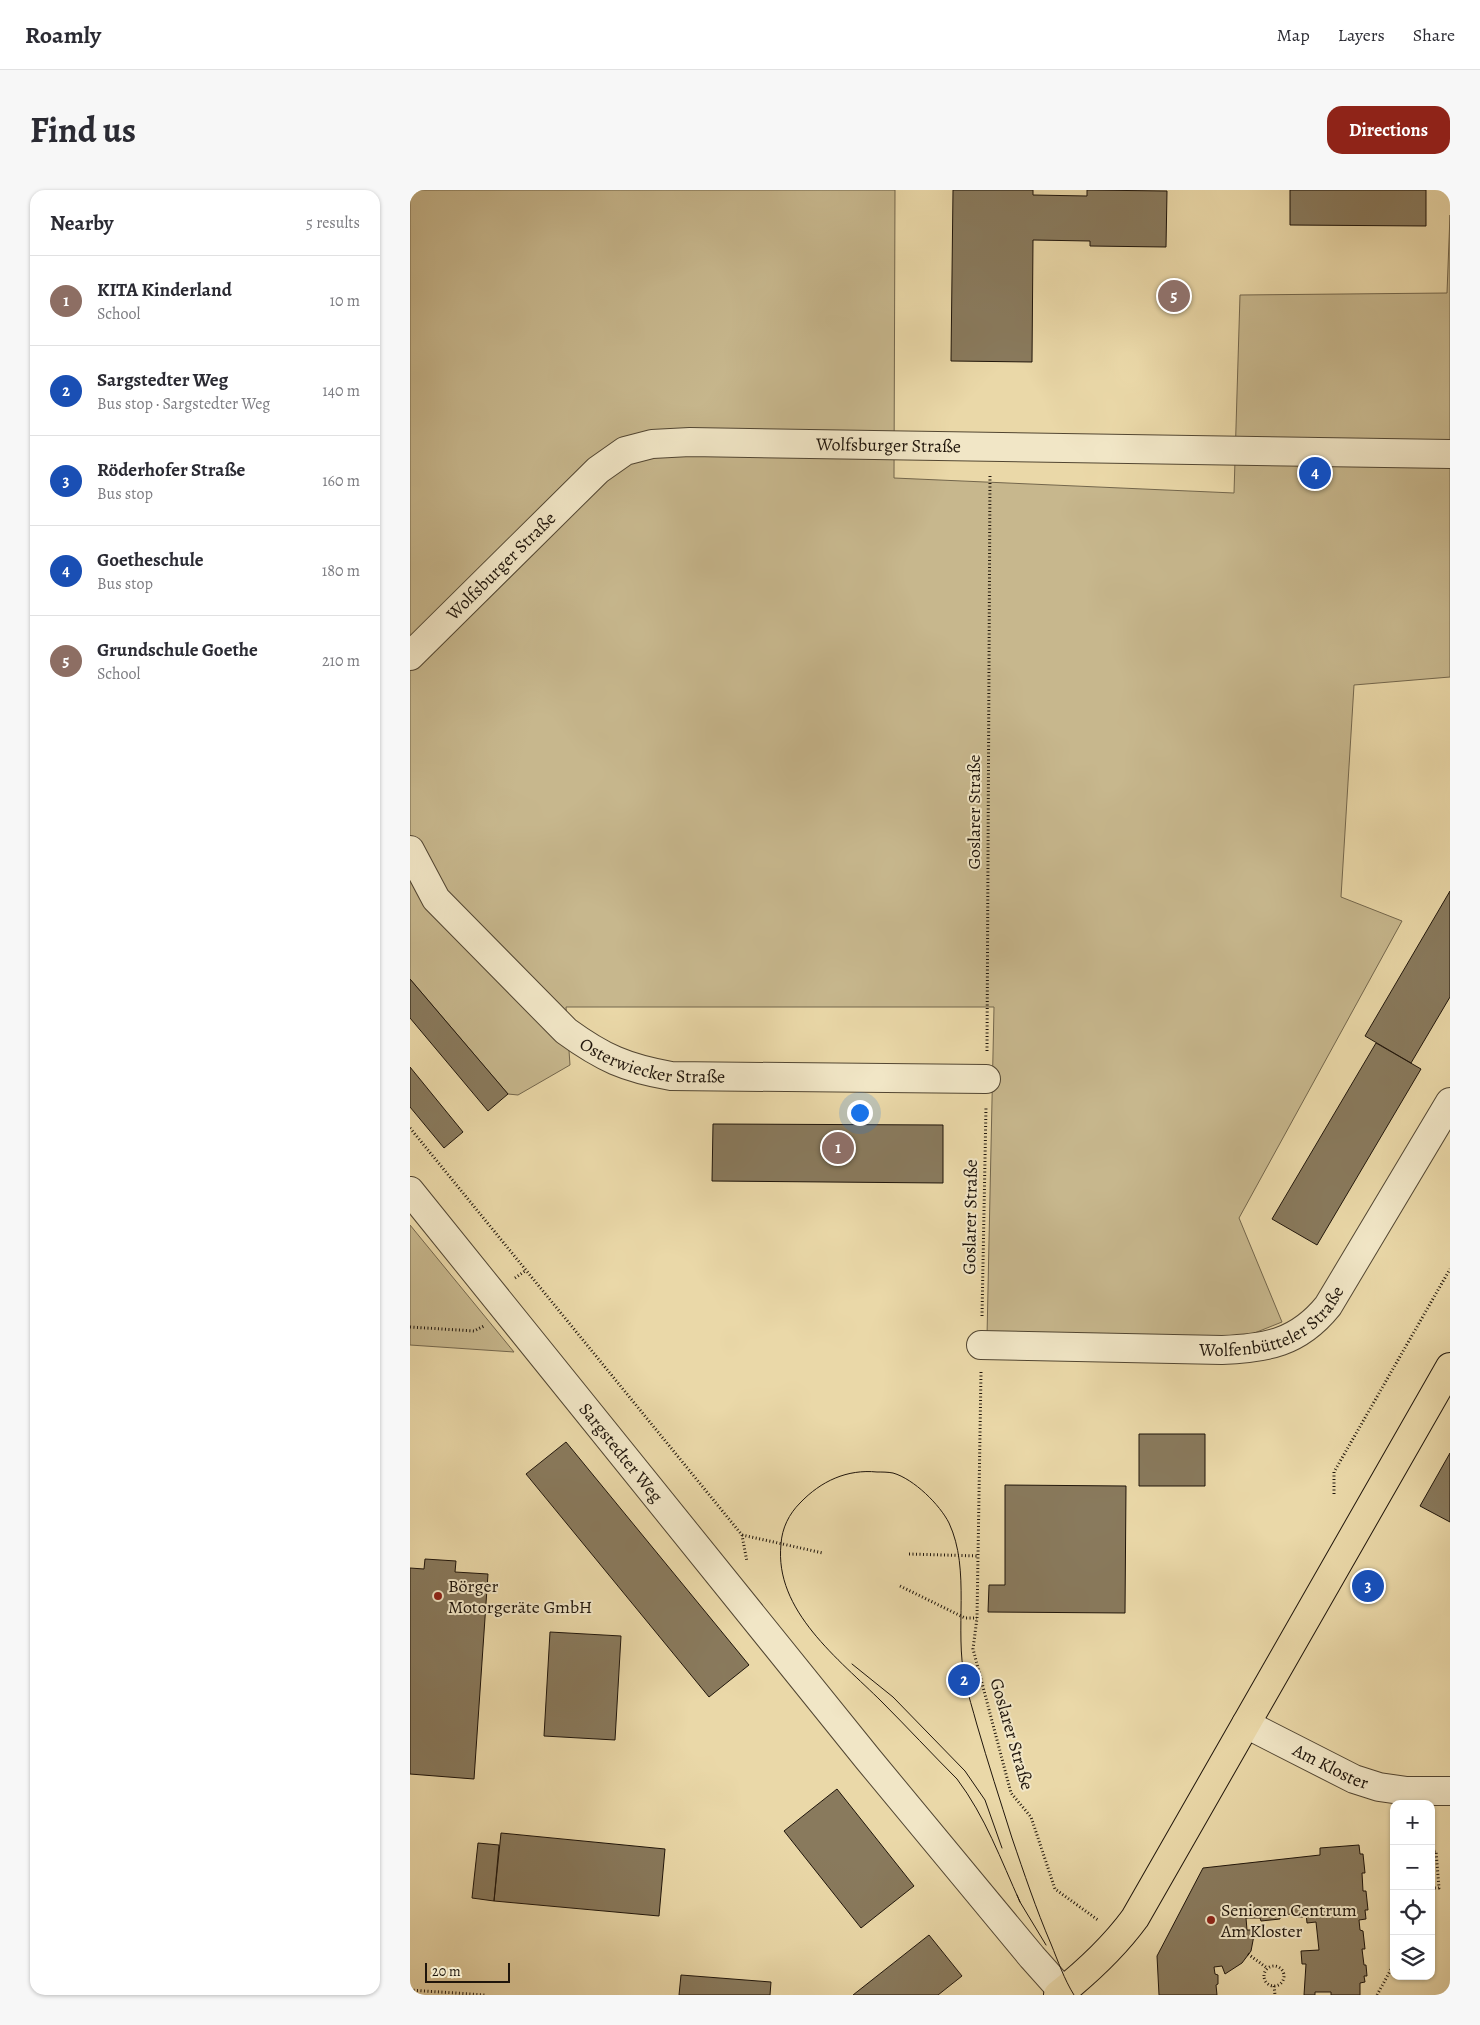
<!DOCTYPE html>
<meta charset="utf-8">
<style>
:root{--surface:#fff;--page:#f7f7f7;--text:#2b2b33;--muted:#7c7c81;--line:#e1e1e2;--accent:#8f2418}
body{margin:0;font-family:Alegreya,serif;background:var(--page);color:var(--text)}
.controls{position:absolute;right:15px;bottom:15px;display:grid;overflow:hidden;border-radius:10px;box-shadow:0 1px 4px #0004}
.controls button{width:45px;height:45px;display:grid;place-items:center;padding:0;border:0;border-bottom:1px solid var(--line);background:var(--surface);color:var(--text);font:25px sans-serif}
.scale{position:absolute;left:15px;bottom:12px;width:85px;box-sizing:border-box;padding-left:5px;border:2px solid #1f150b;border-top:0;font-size:14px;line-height:18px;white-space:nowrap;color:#1f150b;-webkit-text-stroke:4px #f1e6c6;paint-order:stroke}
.you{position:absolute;left:449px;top:922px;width:18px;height:18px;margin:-12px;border:4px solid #fff;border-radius:50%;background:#1a73e8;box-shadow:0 0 0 8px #1a73e833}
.badge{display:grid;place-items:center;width:32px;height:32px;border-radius:50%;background:var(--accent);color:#fff;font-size:16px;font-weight:700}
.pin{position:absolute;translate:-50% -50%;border:2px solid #fff;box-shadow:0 1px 5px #0006}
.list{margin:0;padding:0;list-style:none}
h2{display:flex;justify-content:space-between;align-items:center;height:65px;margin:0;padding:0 20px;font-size:21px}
h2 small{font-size:16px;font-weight:400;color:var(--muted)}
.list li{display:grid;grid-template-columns:32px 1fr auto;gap:15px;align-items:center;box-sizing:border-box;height:90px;padding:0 20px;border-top:1px solid var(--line)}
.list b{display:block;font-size:19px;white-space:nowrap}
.list p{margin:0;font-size:16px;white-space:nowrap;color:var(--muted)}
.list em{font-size:16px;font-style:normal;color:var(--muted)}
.icon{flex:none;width:28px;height:28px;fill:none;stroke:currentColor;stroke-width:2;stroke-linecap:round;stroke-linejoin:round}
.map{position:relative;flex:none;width:1040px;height:1805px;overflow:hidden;border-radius:15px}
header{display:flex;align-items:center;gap:30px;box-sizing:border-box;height:70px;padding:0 25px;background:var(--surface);border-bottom:1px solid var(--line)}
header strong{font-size:24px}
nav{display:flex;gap:28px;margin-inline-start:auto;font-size:18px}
.intro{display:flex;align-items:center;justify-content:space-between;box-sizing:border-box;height:120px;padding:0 30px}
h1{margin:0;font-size:35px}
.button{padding:12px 22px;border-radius:15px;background:var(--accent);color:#fff;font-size:18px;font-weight:700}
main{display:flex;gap:30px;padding:0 30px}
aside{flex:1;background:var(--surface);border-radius:15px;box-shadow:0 1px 4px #0004}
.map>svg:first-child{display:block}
</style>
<header>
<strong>Roamly</strong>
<nav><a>Map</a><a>Layers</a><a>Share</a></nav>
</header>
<div class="intro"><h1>Find us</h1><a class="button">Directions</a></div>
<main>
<aside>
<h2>Nearby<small>5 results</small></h2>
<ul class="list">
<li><span class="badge" style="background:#8d6e63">1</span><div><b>KITA Kinderland</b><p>School</p></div><em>10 m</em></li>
<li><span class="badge" style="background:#1a4fb4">2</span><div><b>Sargstedter Weg</b><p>Bus stop · Sargstedter Weg</p></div><em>140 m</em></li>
<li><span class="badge" style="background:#1a4fb4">3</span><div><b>Röderhofer Straße</b><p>Bus stop</p></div><em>160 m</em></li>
<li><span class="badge" style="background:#1a4fb4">4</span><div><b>Goetheschule</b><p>Bus stop</p></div><em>180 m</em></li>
<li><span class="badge" style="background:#8d6e63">5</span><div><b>Grundschule Goethe</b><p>School</p></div><em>210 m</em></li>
</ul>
</aside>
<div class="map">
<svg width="1040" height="1805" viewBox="0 0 1040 1805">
<rect width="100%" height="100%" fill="#ead8a8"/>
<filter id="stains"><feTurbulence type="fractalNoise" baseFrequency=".004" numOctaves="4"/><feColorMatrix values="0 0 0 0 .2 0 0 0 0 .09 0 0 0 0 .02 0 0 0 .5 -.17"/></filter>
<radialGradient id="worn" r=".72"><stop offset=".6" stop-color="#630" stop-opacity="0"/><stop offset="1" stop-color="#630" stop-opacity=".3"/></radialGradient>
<path fill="#c7b78d" stroke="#73664c" d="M0,0H485L484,288L824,303L830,105L1037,103L1040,25V487L944,495L931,707L992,731L829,1028L872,1132L827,1150L577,1146L584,817H156L160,875L108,905L98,904L0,789Z
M0,1035L104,1162L0,1155Z"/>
<path fill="#897a5d" stroke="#1f150b" d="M543,0H623V5L677,6V0L757,1L756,57L680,56V51L623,50L622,172L541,171Z
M880,0H1016V36L880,35Z
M1040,701V807L1001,873L955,846Z
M0,789L98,904L78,921L0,828Z
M966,853L1011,879L907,1055L862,1029Z
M0,877L53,942L34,958L0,917Z
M303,934L533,935V993L302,991Z
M729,1244H795V1296H729Z
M156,1252L339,1475L299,1507L116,1284Z
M1040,1263V1332L1010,1316Z
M595,1295L716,1296L715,1423L578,1422L579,1395H595Z
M15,1369L46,1371L45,1382L78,1384L64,1589L0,1584V1378L14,1379Z
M140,1442L211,1446L205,1550L134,1546Z
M427,1599L504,1696L451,1738L374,1641Z
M91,1643L255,1659L249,1726L84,1711Z
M68,1653L89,1655L84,1711L62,1708Z
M949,1655L950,1664H953L955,1683H952L953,1701H956L958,1720H955L956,1729L949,1730L950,1740L953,1741L955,1759H952L954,1775H956L957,1786H954L955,1792L950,1793V1805H921V1802H905V1805H894L896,1774H892L891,1761L909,1760L906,1732L897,1733L896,1723L893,1724V1727H884L883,1724L870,1725V1729L851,1731L850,1728H836L837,1740H845L841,1761L832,1773L815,1784L812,1776L804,1777L805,1784L808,1785V1794L806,1795L807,1805H749L747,1766L793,1678L910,1665V1658Z
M519,1745L552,1786L528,1805H443Z
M271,1785L361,1792L360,1805H269Z"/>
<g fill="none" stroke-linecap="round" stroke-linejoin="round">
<g stroke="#524632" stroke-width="30">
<g id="minor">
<path id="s1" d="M0,466L188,280L215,261L242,254L280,252L1040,264"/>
<path id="s2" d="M0,660L26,709L156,841C193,868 216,878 261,886L576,889"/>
<path id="s3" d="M0,1001L458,1569L622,1767L656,1805"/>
<path id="s4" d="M571,1155L812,1160C857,1158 888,1153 918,1116L1040,912"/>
<path id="s5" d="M836,1534L944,1589L969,1597L997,1601H1040"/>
</g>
</g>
<g stroke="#1f150b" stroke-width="30">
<path id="major" d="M648,1805C677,1782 703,1758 725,1728L1040,1177"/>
</g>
<path stroke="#1f150b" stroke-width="3" stroke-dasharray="1 2.5" stroke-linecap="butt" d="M577,861L580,285
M0,938L332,1345L337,1372
M105,1088L115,1081
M572,1126L576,917
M0,1137L64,1141L74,1136
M571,1182L567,1428L563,1459L601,1603L621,1627L645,1699L688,1730
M924,1304V1282L1040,1079
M332,1345L413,1363
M499,1364L568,1366
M490,1396L555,1428H567
M1021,1662L1026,1661L1029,1698H1021
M984,1663V1675
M838,1764L857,1778
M854 1786a10 10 0 1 1 20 0a10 10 0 1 1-20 0Z
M864,1796L865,1805
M0,1800L75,1805
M967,1805L984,1774"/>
<use href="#minor" stroke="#f1e6c6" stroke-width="28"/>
<use href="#major" stroke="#ead8a8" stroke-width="28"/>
<path stroke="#1f150b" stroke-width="1" d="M442,1474L483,1507L555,1581L575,1610L592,1658
M607,1705L610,1712L636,1755
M610,1712C591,1670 575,1626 547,1589C522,1564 497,1537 472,1512C429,1469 364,1421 371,1354C372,1338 379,1324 390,1313C411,1291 437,1279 467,1282C472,1282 478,1282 483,1283C504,1289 530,1315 539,1333C561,1380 544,1440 555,1490C558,1505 563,1520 567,1535C578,1573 590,1610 602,1648C614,1683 626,1719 641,1754C648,1771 654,1789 664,1805"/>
</g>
<g fill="#8f2418" stroke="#f1e6c6" stroke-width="2">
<circle cx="28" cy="1406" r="5"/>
<circle cx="801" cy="1730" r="5"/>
</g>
<g text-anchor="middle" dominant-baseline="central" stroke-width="4" stroke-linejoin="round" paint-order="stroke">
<g font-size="18" fill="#1f150b" stroke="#f1e6c6">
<text stroke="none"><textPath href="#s1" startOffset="562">Wolfsburger Straße</textPath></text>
<text stroke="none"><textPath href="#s1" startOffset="128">Wolfsburger Straße</textPath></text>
<text transform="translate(564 622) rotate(-90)">Goslarer Straße</text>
<text stroke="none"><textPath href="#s2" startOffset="335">Osterwiecker Straße</textPath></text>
<text transform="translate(560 1027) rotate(-89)">Goslarer Straße</text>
<text stroke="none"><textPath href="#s4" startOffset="300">Wolfenbütteler Straße</textPath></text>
<text stroke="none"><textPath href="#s3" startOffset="336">Sargstedter Weg</textPath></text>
<text transform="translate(602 1544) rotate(74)">Goslarer Straße</text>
<text stroke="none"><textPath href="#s5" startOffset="95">Am Kloster</textPath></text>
</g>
<g font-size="18" fill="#1f150b" stroke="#f1e6c6" text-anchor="start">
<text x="38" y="1396">Börger<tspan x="38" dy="21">Motorgeräte GmbH</tspan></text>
<text x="811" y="1720">Senioren Centrum<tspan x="811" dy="21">Am Kloster</tspan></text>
</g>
</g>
<rect width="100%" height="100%" filter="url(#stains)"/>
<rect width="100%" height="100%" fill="url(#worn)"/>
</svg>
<div class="controls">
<button>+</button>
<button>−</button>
<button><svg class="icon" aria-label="locate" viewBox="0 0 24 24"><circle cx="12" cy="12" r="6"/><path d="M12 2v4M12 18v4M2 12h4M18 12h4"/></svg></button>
<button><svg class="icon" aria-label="layers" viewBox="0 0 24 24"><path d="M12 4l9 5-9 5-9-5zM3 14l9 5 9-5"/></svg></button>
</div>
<div class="scale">20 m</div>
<div class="you"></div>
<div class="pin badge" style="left:428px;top:958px;background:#8d6e63">1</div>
<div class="pin badge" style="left:554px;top:1490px;background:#1a4fb4">2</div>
<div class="pin badge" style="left:958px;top:1396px;background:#1a4fb4">3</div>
<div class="pin badge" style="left:905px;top:283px;background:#1a4fb4">4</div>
<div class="pin badge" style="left:764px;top:106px;background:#8d6e63">5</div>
</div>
</main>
